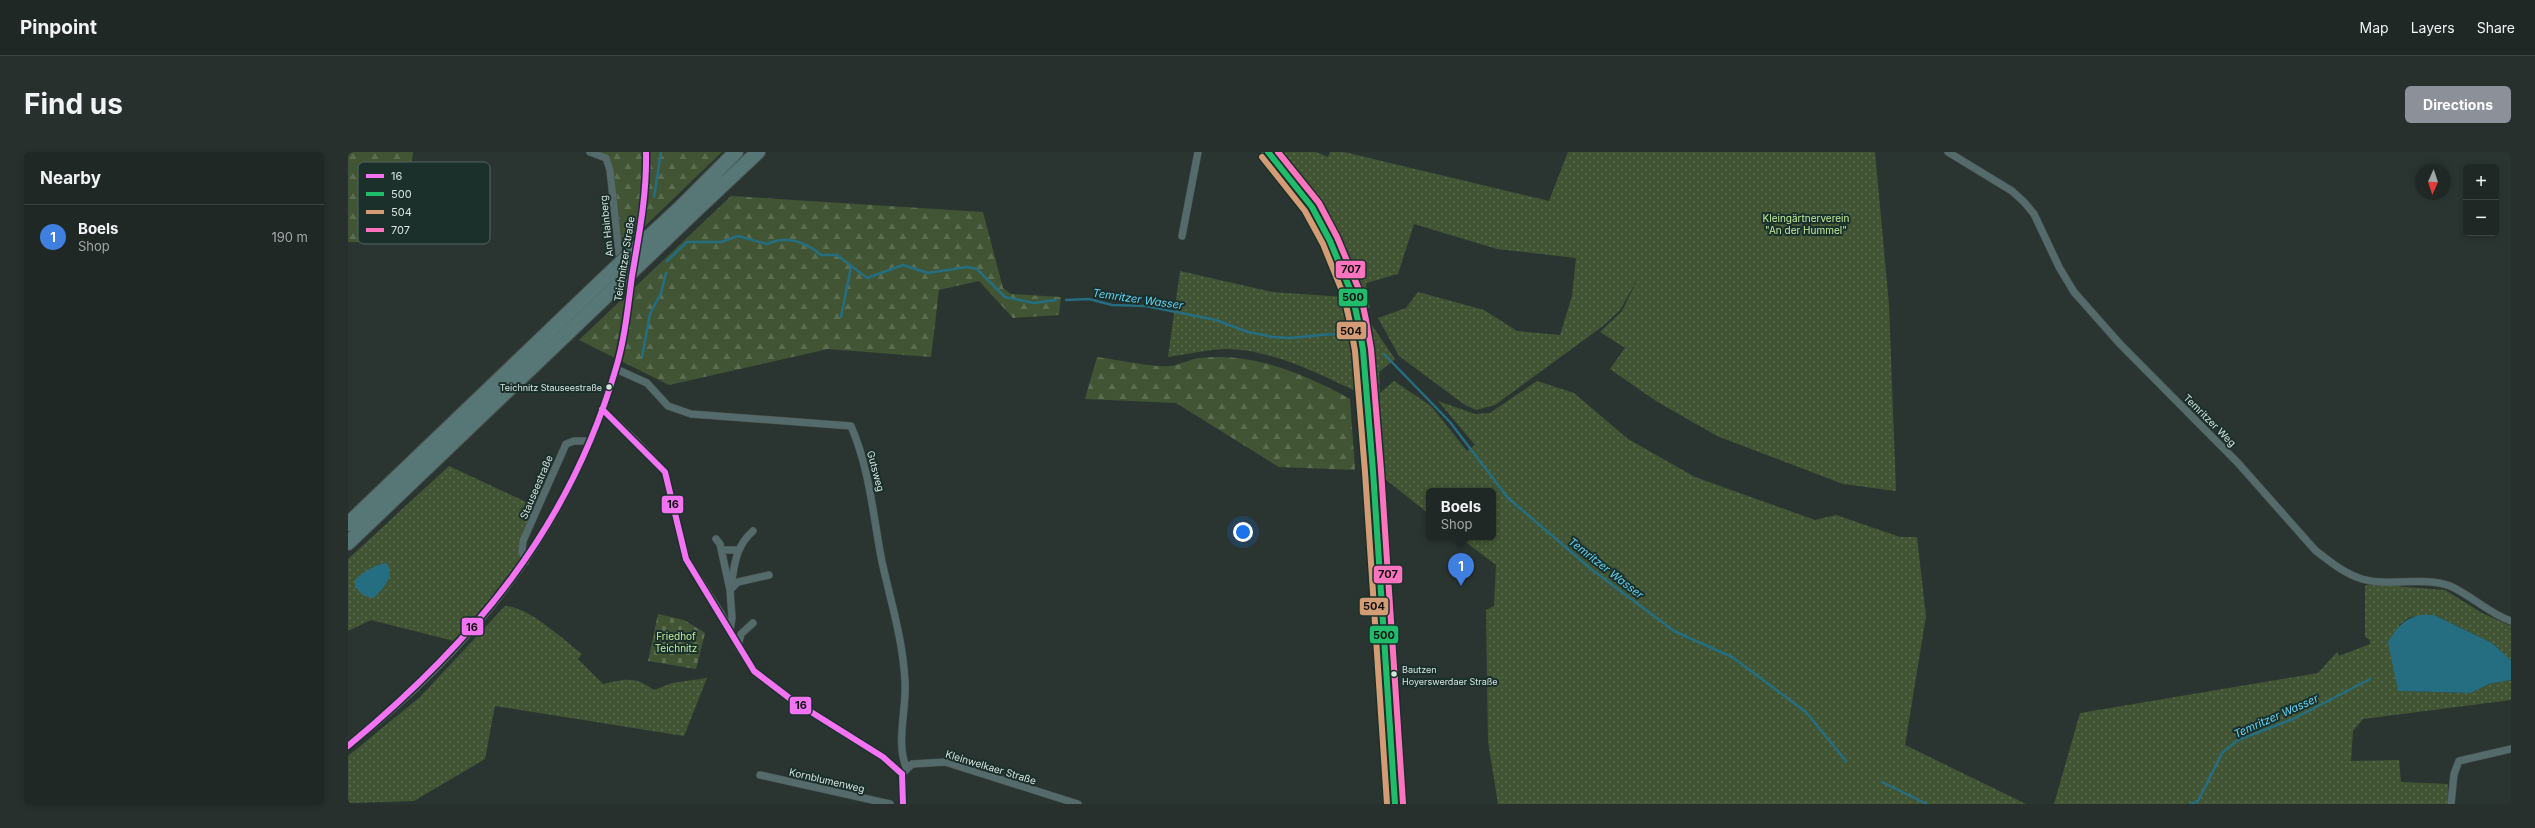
<!DOCTYPE html>
<meta charset="utf-8">
<style>
:root{--surface:#202826;--page:#28302e;--text:#f1f3f6;--muted:#a2a6a7;--line:#3d4443;--accent:#8c9099}
body{margin:0;font-family:Inter,sans-serif;background:var(--page);color:var(--text)}
.controls{position:absolute;right:12px;top:12px;display:grid;overflow:hidden;border-radius:6px;box-shadow:0 2px 6px #0003}
.controls button{width:36px;height:36px;display:grid;place-items:center;padding:0;border:0;border-bottom:1px solid var(--line);background:var(--surface);color:var(--text);font:20px sans-serif}
.compass{position:absolute;left:2067px;top:12px;width:36px;height:36px;border-radius:50%;background:var(--surface);box-shadow:0 2px 6px #0003;rotate:183deg}
.you{position:absolute;left:895px;top:380px;width:14px;height:14px;margin:-10px;border:3px solid #fff;border-radius:50%;background:#1a73e8;box-shadow:0 0 0 6px #1a73e833}
.badge{display:grid;place-items:center;width:26px;height:26px;border-radius:50%;background:var(--accent);color:#fff;font-size:13px;font-weight:700}
.pin{position:absolute;translate:-50% -33px;filter:drop-shadow(0 1px 2px #0008)}
.pin::after{content:'';position:absolute;top:21px;width:14px;height:12px;background:inherit;clip-path:polygon(0 0,100% 0,50% 100%)}
.popup{position:absolute;left:1078px;top:336px;width:70px;height:52px;box-sizing:border-box;display:grid;place-content:center;border-radius:6px;background:var(--surface);filter:drop-shadow(0 1px 3px #0005);font-size:13px;white-space:nowrap;color:var(--muted)}
.popup b{font-size:15px;color:var(--text)}
.popup::after{content:'';position:absolute;left:50%;top:100%;margin-left:-8px;border:8px solid transparent;border-top-color:var(--surface)}
.list{margin:0;padding:0;list-style:none}
h2{display:flex;justify-content:space-between;align-items:center;height:52px;margin:0;padding:0 16px;font-size:17px}
h2 small{font-size:13px;font-weight:400;color:var(--muted)}
.list li{display:grid;grid-template-columns:26px 1fr auto;gap:12px;align-items:center;box-sizing:border-box;height:64px;padding:0 16px;border-top:1px solid var(--line)}
.list b{display:block;font-size:15px;white-space:nowrap}
.list p{margin:0;font-size:13px;white-space:nowrap;color:var(--muted)}
.list em{font-size:13px;font-style:normal;color:var(--muted)}
.map{position:relative;flex:none;width:2163px;height:652px;overflow:hidden;border-radius:6px}
header{display:flex;align-items:center;gap:24px;box-sizing:border-box;height:56px;padding:0 20px;background:var(--surface);border-bottom:1px solid var(--line)}
header strong{font-size:19px}
nav{display:flex;gap:22px;margin-inline-start:auto;font-size:14px}
.intro{display:flex;align-items:center;justify-content:space-between;box-sizing:border-box;height:96px;padding:0 24px}
h1{margin:0;font-size:28px}
.button{padding:10px 18px;border-radius:6px;background:var(--accent);color:#fff;font-size:14px;font-weight:700}
main{display:flex;gap:24px;padding:0 24px}
aside{flex:1;background:var(--surface);border-radius:6px;box-shadow:0 2px 6px #0003}
.map>svg:first-child{display:block}
</style>
<header>
<strong>Pinpoint</strong>
<nav><a>Map</a><a>Layers</a><a>Share</a></nav>
</header>
<div class="intro"><h1>Find us</h1><a class="button">Directions</a></div>
<main>
<aside>
<h2>Nearby<small></small></h2>
<ul class="list">
<li><span class="badge" style="background:#3f7fe0">1</span><div><b>Boels</b><p>Shop</p></div><em>190 m</em></li>
</ul>
</aside>
<div class="map">
<svg width="2163" height="652" viewBox="0 0 2163 652">
<defs>
<pattern id="green-dots" width="8" height="8" patternUnits="userSpaceOnUse"><rect width="8" height="8" fill="#415534"/><path d="M2 2h.1M6 6h.1" fill="none" stroke="#5c6d51" stroke-width="1.8" stroke-linecap="round"/></pattern>
<pattern id="forest-firs" width="22" height="20" patternUnits="userSpaceOnUse"><rect width="22" height="20" fill="#415534"/><path d="M5 1l3.5 6h-7zM16 11l3.5 6h-7z" fill="#5c6d51"/></pattern>
<pattern id="cemetery-stones" width="16" height="16" patternUnits="userSpaceOnUse"><rect width="16" height="16" fill="#415534"/><path d="M2 7V4a2 2 0 0 1 4 0v3zM10 15v-3a2 2 0 0 1 4 0v3z" fill="#5c6d51"/></pattern>
</defs>
<rect width="100%" height="100%" fill="#2a3532"/>
<path fill="url(#green-dots)" d="M927,0H968L980,5L982,0H996L1201,49L1220,0H1527L1541,153L1548,339L1495,332L1369,284L1308,249L1262,217L1277,196L1252,180L1274,159L1290,126L1272,158L1255,174L1147,253L1128,258L1117,253L1051,204L1030,166L1058,156L1070,140L1136,158L1169,179L1212,183L1224,144L1228,106L1149,97L1066,72L1050,122L1018,131L1022,156H1014L997,110Z
M832,119L924,140L996,145L1005,198L1008,239C967,220 927,199 881,197C861,197 840,202 820,205Z
M1023,172L1047,207L1031,220L1032,241L1046,229L1083,254L1119,299L1127,293L1090,249L1127,262L1142,261L1189,229L1226,241L1280,287L1347,325L1467,368L1488,363L1552,385H1569L1578,464L1557,593L1678,652H1150L1140,589L1138,458L1146,454L1148,413L1111,385H1145V339H1081V362L1032,323L1018,175Z
M101,314L189,355L175,389L177,410L106,489L23,468L0,479V407Z
M2022,432L2097,438L2134,461L2163,474V508L2144,491L2086,463L2062,465L2051,473L2050,539L2123,541L2141,532L2163,528V548L2015,567L2005,579L2003,609L2051,608L2053,630L2100,632V652H1706L1732,561L1970,521L1989,500L1991,504L2022,492V488L2017,485V434Z
M157,454C180,454 216,488 234,502L230,507L255,532C278,527 286,524 306,538L324,531L359,526L336,584L147,554L137,607L66,649L0,651V604L72,545Z"/>
<path fill="url(#forest-firs)" d="M0,0H65L54,91L0,90Z
M242,0H374L270,100L258,6Z
M383,44L635,60L655,136L663,142L713,145L711,163L665,166L631,129L591,138L583,205L480,197L321,233L231,188Z
M749,205C767,207 806,216 822,214C832,213 842,207 852,206C905,200 957,222 1002,247L1007,318L931,315L828,251L737,247Z"/>
<path fill="url(#cemetery-stones)" d="M310,462L336,468L357,481L348,517L300,509Z"/>
<path fill="#256d81" d="M39,411C47,427 36,434 26,446L16,444L7,435V428C15,420 28,412 39,411Z
M2072,463H2086L2144,491L2163,508V528L2141,532L2123,541L2050,539L2040,490C2049,476 2055,467 2072,463Z"/>
<g fill="none" stroke-linecap="round" stroke-linejoin="round">
<path stroke="#256d81" stroke-width="2.5" d="M306,45L313,0
M319,109L339,90H373L390,84L419,92C438,83 458,90 473,103H489L519,126L555,113L580,121L619,115L629,117L657,145L686,151L708,148
M718,148L741,147L764,153L798,154L868,168L900,180L925,185L942,186L983,182L1001,184
M493,165L503,115
M1036,202L1102,270L1160,346L1243,417L1326,479L1384,505L1458,560L1498,609
M294,205L302,162L313,141L318,121
M1534,630L1579,652
M1843,652L1850,649L1874,601L1890,588L1945,567L2022,527"/>
<g stroke="#47504d" stroke-width="8">
<path id="minor" d="M242,0L258,6L262,18L272,111
M1600,0L1664,39L1676,50L1686,62L1711,115L1726,140L1772,192L1890,311L1967,398C1981,409 1997,422 2014,427C2042,435 2075,424 2102,434C2123,443 2140,461 2163,469
M834,84L850,0
M289,93L299,19L298,0
M268,217L299,231L320,254L343,262L503,274C522,318 525,364 534,410C543,450 555,489 557,529C559,557 547,592 559,617
M254,257L287,288L317,320L338,407L374,463L390,494L406,519L444,548L535,605L554,622
M368,387L372,392L382,438C387,414 386,396 405,379
M374,398H389
M177,410L174,399L175,389L218,292L226,289H241
M382,479L384,466L382,438L390,430L421,423
M390,494L393,482L405,471
M0,594C126,496 223,372 268,216C277,186 279,152 285,121
M556,620L564,612L597,610L730,652
M554,622L555,652
M412,623L542,652
M2103,652L2106,622L2111,609L2163,597"/>
</g>
<g stroke="#47504d" stroke-width="14">
<path id="primary" d="M920,0L964,55L982,89L1004,142L1010,169L1015,198L1025,319L1047,652"/>
</g>
<g stroke="#47504d" stroke-width="16">
<path id="motorway" d="M335,53L388,0
M344,62L410,0
M0,372L261,122
M0,391L271,132"/>
</g>
<use href="#minor" stroke="#556a6a" stroke-width="7"/>
<use href="#primary" stroke="#567171" stroke-width="12"/>
<use href="#motorway" stroke="#577676" stroke-width="14"/>
<g stroke="#47504d" stroke-width="16" stroke-linecap="butt">
<path id="motorway-bridge" d="M261,122L335,53
M271,132L344,62"/>
</g>
<use href="#motorway-bridge" stroke="#577676" stroke-width="14"/>
<g stroke="#1b302b" stroke-width="9">
<path id="bus-1" d="M254,257L317,320L338,407L406,519L444,548L535,605L554,622
M0,594C126,489 221,377 268,216C277,186 280,154 284,124C291,83 299,42 298,0
M554,622L555,652"/>
</g>
<g stroke="#1b302b" stroke-width="9">
<path id="bus-2" d="M920,0L964,55L982,89L1004,142L1010,169L1015,198L1025,319L1047,652"/>
</g>
<g stroke="#1b302b" stroke-width="9">
<path id="bus-3" d="M914,5L957,59L975,92L996,144L1002,171L1007,199L1017,320L1039,652"/>
</g>
<g stroke="#1b302b" stroke-width="9">
<path id="bus-4" d="M930,0L971,51L989,85L1012,140L1018,168L1023,197L1033,318L1055,651"/>
</g>
<use href="#bus-1" stroke="#f373f3" stroke-width="6"/>
<use href="#bus-2" stroke="#20bc6c" stroke-width="6"/>
<use href="#bus-3" stroke="#d39c74" stroke-width="6"/>
<use href="#bus-4" stroke="#fc73be" stroke-width="6"/>
</g>
<g fill="#d7e4e0" stroke="#1b302b" stroke-width="1.5">
<circle cx="261" cy="235" r="3.5"/>
<circle cx="1046" cy="522" r="3.5"/>
</g>
<g text-anchor="middle" dominant-baseline="central" stroke-width="4" stroke-linejoin="round" paint-order="stroke">
<g font-size="9" fill="#d7e4e0" stroke="#1b302b" text-anchor="end">
<text x="254" y="235">Teichnitz Stauseestraße</text>
<text x="1054" y="517" text-anchor="start">Bautzen<tspan x="1054" dy="12">Hoyerswerdaer Straße</tspan></text>
</g>
<g font-size="10" fill="#c0ea9c" stroke="#1b302b">
<text x="1458" y="66">Kleingärtnerverein<tspan x="1458" dy="12">"An der Hummel"</tspan></text>
<text x="328" y="484">Friedhof<tspan x="328" dy="12">Teichnitz</tspan></text>
</g>
<g font-size="10" fill="#d7e4e0" stroke="#1b302b">
<text transform="translate(258 74) rotate(-96)">Am Hainberg</text>
<text transform="translate(276 107) rotate(-81)">Teichnitzer Straße</text>
<text transform="translate(1862 268) rotate(45)">Temritzer Weg</text>
<text transform="translate(528 319) rotate(75)">Gutsweg</text>
<text transform="translate(188 335) rotate(-67)">Stauseestraße</text>
<text transform="translate(643 615) rotate(17)">Kleinwelkaer Straße</text>
<text transform="translate(479 628) rotate(13)">Kornblumenweg</text>
</g>
<g font-size="11" font-style="italic" fill="#63d3f5" stroke="#1b302b">
<text transform="translate(790 147) rotate(8)">Temritzer Wasser</text>
<text transform="translate(1258 416) rotate(38)">Temritzer Wasser</text>
<text transform="translate(1928 564) rotate(-24)">Temritzer Wasser</text>
</g>
</g>
<rect x="10" y="10" width="132" height="82" rx="6" fill="#1b302b" stroke="#536661" stroke-width="1"/>
<rect x="18" y="22" width="18" height="4" fill="#f373f3"/>
<rect x="18" y="40" width="18" height="4" fill="#20bc6c"/>
<rect x="18" y="58" width="18" height="4" fill="#d39c74"/>
<rect x="18" y="76" width="18" height="4" fill="#fc73be"/>
<g font-size="11" fill="#d7e4e0">
<text x="43" y="28">16</text>
<text x="43" y="46">500</text>
<text x="43" y="64">504</text>
<text x="43" y="82">707</text>
</g>
<g stroke="#1b302b" stroke-width="1.5">
<rect x="987" y="108" width="31" height="19" rx="4" fill="#fc73be"/>
<rect x="990" y="136" width="30" height="19" rx="4" fill="#20bc6c"/>
<rect x="988" y="169" width="31" height="19" rx="4" fill="#d39c74"/>
<rect x="313" y="343" width="23" height="19" rx="4" fill="#f373f3"/>
<rect x="1025" y="413" width="30" height="19" rx="4" fill="#fc73be"/>
<rect x="1011" y="445" width="30" height="19" rx="4" fill="#d39c74"/>
<rect x="113" y="465" width="23" height="19" rx="4" fill="#f373f3"/>
<rect x="1021" y="473" width="30" height="19" rx="4" fill="#20bc6c"/>
<rect x="441" y="544" width="23" height="19" rx="4" fill="#f373f3"/>
</g>
<g font-size="11" text-anchor="middle" font-weight="bold" fill="#111">
<text x="1003" y="121">707</text>
<text x="1005" y="149">500</text>
<text x="1003" y="183">504</text>
<text x="325" y="356">16</text>
<text x="1040" y="426">707</text>
<text x="1026" y="458">504</text>
<text x="124" y="479">16</text>
<text x="1036" y="487">500</text>
<text x="453" y="557">16</text>
</g>
</svg>
<div class="controls">
<button>+</button>
<button>−</button>
</div>
<svg class="compass" viewBox="-18 -18 36 36"><path d="M0-13l5 13h-10z" fill="#e53935"/><path d="M0 13l5-13h-10z" fill="#a2a6a7"/></svg>
<div class="you"></div>
<div class="pin badge" style="left:1113px;top:434px;background:#3f7fe0">1</div>
<div class="popup"><b>Boels</b>Shop</div>
</div>
</main>
